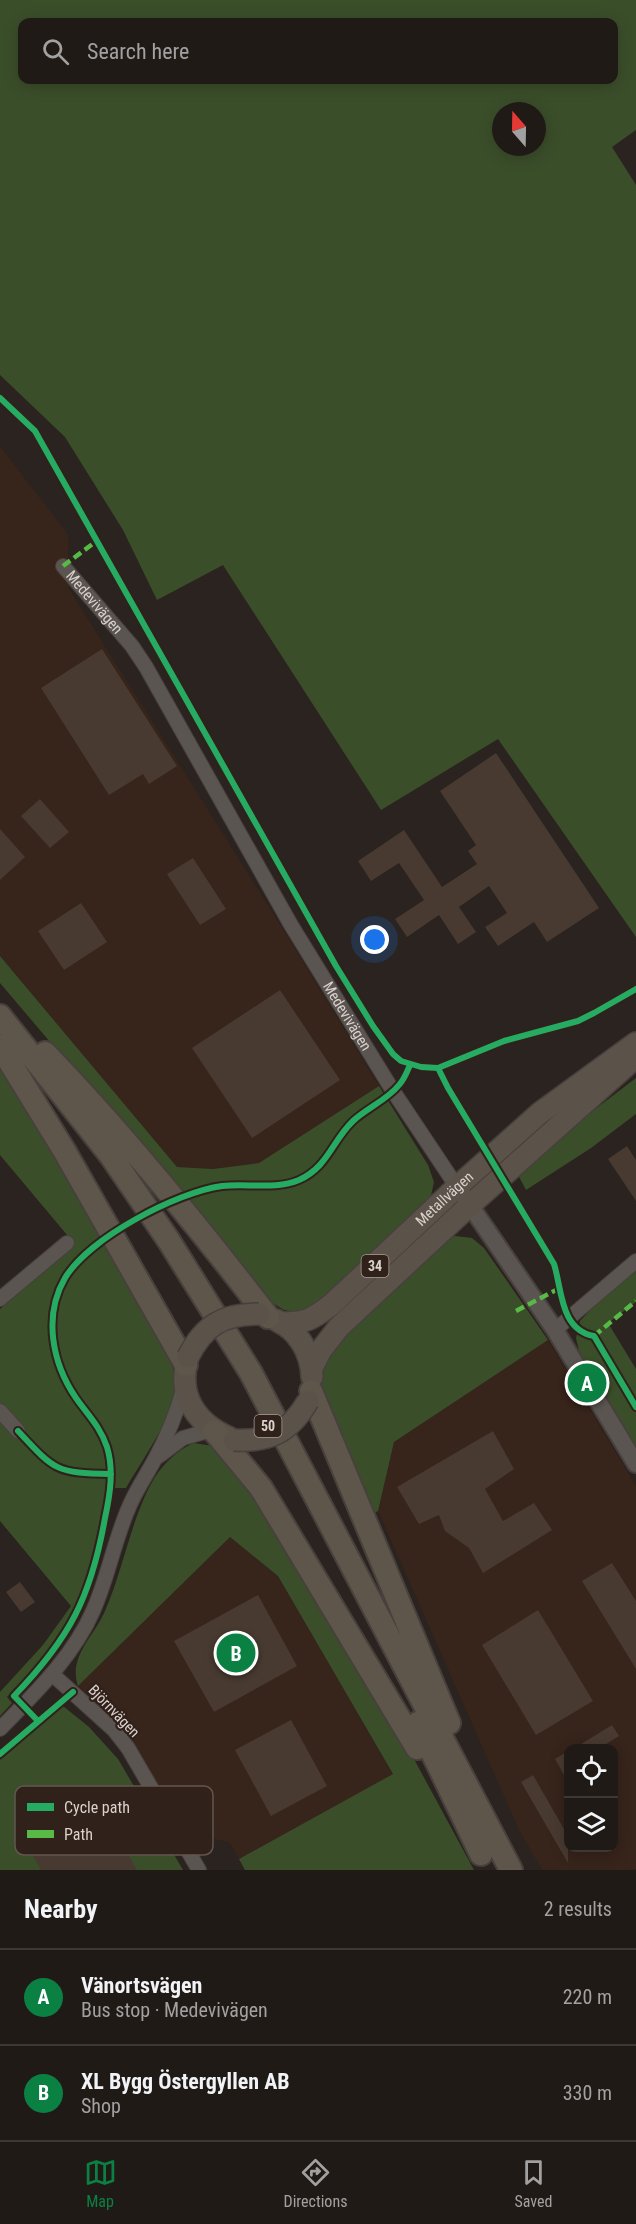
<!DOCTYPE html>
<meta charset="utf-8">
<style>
:root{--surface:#201a17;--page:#282320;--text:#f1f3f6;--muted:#a2a1a1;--line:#3d3836;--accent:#0b8043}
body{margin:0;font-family:"Roboto Condensed",sans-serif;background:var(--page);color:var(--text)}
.controls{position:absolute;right:18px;bottom:18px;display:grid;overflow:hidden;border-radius:12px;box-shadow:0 3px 15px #0003}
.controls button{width:54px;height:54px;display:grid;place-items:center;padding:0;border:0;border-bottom:2px solid var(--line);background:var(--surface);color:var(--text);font:30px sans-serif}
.compass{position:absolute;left:492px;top:102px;width:54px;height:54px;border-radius:50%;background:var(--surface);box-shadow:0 3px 15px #0003;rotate:340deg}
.you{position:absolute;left:375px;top:940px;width:21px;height:21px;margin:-15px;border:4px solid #fff;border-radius:50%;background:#1a73e8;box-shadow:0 0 0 9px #1a73e833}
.badge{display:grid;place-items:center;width:39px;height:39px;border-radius:50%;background:var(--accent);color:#fff;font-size:20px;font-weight:700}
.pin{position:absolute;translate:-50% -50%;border:3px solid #fff;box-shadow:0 2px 6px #0006}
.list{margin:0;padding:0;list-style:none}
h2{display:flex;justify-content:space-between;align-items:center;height:78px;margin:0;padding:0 24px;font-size:26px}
h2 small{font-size:20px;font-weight:400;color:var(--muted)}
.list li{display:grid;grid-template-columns:39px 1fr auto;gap:18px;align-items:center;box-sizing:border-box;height:96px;padding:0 24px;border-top:2px solid var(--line)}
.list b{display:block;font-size:22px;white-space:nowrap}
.list p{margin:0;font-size:20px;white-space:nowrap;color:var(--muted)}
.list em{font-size:20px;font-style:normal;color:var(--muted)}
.icon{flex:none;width:33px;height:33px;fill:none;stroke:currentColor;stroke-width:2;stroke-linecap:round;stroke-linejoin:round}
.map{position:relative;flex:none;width:636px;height:1870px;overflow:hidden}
.search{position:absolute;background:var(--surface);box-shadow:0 3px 15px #0003;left:18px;right:18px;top:18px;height:66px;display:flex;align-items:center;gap:15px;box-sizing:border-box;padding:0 21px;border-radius:12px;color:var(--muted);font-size:22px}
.sheet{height:270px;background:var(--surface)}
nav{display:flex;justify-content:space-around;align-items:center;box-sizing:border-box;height:84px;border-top:2px solid var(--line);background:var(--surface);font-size:16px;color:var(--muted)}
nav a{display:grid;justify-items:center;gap:3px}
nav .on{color:var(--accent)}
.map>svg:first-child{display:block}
</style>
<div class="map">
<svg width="636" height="1870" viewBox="0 0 636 1870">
<rect width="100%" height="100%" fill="#2b231f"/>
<path fill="#37241b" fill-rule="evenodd" d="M0,446L68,534L69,589L286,934L379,1086L259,1163L213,1169L177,1167L0,956Z
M548,1340L636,1486V1869L634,1870H542L519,1830L378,1511L394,1442ZM568,1748H614V1848H568Z
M230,1537L278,1576L393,1775L239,1859L230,1843L184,1830L121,1725L78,1686Z"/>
<path fill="#3b4e2a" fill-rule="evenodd" d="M0,0H636V130L612,147L636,185V937L498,739L381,810L223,565L157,600L123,530L65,437L0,375ZM614,22V80H22V22ZM501,111H537V147H501Z
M0,956L177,1167L213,1169L259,1163L379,1086L428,1165L434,1182L430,1200L324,1303L299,1313L284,1310L271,1302L0,983Z
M0,1064L7,1074L168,1350C172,1365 177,1380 175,1396C173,1415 137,1469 126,1488H107C97,1534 89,1580 69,1622C55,1651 28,1674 7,1697L12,1703L0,1716V1692L43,1645L71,1606L0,1521V1309L51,1266L73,1242L0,1155Z
M636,1078V1114L591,1148L526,1190L517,1173L552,1142Z
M455,1236L472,1238L484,1248L548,1340L394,1442L378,1511L370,1515L319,1384L323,1367L341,1335L444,1239Z
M636,1261V1302L608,1323L636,1369V1447L579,1351L576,1338L580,1321Z
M193,1443L214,1446L237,1469L307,1577L415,1761L474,1870H245L239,1859L393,1774L278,1576L230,1537L78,1686C68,1656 94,1637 105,1611C124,1568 131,1517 155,1477C165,1462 177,1451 193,1443Z
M63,1706L89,1727L118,1759L183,1870H0V1760L42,1722Z"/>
<path fill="#483a30" d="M102,649L177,766L149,784L143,774L109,795L41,688Z
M496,753L599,908L547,942L534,922L498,946L485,927L507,913L489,886L459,907L476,932L458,944L439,915L407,937L395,919L424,900L399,863L371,881L358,861L404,830L442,887L477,864L468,851L476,845L440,791Z
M40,799L69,832L50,848L21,816Z
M0,829L25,857L0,880Z
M193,858L226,909L200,925L167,874Z
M81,903L107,942L64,970L38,931Z
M280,990L340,1080L252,1138L192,1048Z
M627,1146L636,1160V1201L608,1159Z
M493,1431L514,1469L485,1489L503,1521L534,1503L552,1530L483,1573L469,1548L445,1531L439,1515L419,1524L397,1487Z
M612,1563L636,1601V1669L582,1581Z
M20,1582L35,1602L21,1612L6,1592Z
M258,1595L297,1666L214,1712L174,1641Z
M538,1610L593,1701L536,1735L482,1645Z
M291,1720L327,1786L271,1816L235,1750Z
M612,1725L619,1736L598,1749H573Z
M568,1751V1782L555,1759Z
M533,1775L568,1836V1863L521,1782Z
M91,1788L137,1870H41L18,1829Z"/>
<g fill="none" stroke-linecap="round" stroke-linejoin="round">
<g stroke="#47403d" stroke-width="16">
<g id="minor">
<path id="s1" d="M63,566L132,646L146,667L291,925L393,1091L457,1187"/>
<path d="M0,1299L67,1243"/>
<path d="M555,1330L636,1261"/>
<path d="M0,1411L18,1431"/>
<path d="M159,1456L183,1438L212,1430"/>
<path d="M52,1674L114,1730L128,1748L199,1870"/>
<path d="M0,1729C34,1694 73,1657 93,1611C108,1578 114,1541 129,1507C136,1490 146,1476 155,1459C167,1437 177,1412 184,1387"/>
</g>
</g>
<g stroke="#47403d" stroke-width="20">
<path id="tertiary" d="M463,1195L555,1330L636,1464"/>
</g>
<g stroke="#47403d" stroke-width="24">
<g id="primary">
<path d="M276,1320C298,1330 311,1352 312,1377"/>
<path id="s2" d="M281,1323C306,1323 311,1320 331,1305L457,1187L540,1113L636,1043"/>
<path d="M188,1357C177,1395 195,1423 230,1438"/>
<path d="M312,1368L321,1350L339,1327L470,1205L636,1057"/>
</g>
</g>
<g stroke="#47403d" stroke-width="26">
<path id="trunk" d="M0,1016L111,1156L169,1241L251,1373L511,1870
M0,1046L65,1152L186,1365
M45,1053C125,1136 198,1226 268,1317
M311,1391L449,1723
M214,1431L261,1488L417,1748
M418,1723L481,1854"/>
</g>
<use href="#minor" stroke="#5a5551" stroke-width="14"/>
<use href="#tertiary" stroke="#5a5551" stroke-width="16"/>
<use href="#primary" stroke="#5b534a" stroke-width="21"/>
<use href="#trunk" stroke="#5e564a" stroke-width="22"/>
<g stroke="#47403d" stroke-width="24" stroke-linecap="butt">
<path id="primary-bridge" d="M188,1357C204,1325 223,1314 259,1314
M234,1440C270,1442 290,1432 308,1401"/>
</g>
<use href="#primary-bridge" stroke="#5b534a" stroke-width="21"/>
<path stroke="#58b947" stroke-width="4.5" stroke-dasharray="9 4.5" stroke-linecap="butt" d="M63,566L98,540
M516,1311L558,1289
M594,1336L636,1301"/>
<g stroke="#30211a" stroke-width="10">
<path id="cycleway" d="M0,398L35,431L336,966L373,1026L393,1054L401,1061L421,1067L438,1068L504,1041L578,1021L594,1013L636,989
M438,1068L448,1088L554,1264C562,1289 560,1330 594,1336L636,1407
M18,1431C55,1471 56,1473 111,1474
M38,1721L14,1696C70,1638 91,1597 105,1518C110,1495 114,1470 107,1447C100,1426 87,1414 76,1398C52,1363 43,1316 65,1278C89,1238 177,1192 222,1186C247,1183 276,1190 299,1180C328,1167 332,1141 353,1121C367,1108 387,1100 399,1085C404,1080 407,1072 410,1065
M0,1754L73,1692"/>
</g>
<use href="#cycleway" stroke="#26ab63" stroke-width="6"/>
</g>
<g text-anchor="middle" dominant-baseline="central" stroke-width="4.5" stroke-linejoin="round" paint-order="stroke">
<g fill="#30211a" stroke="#a89c97" stroke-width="1.5">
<rect x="361.5" y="1255" width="27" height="22" rx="4.5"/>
<rect x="254.5" y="1415" width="27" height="22" rx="4.5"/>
</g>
<g font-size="14" font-weight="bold" fill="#dbd1cd">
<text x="375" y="1266">34</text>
<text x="268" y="1426">50</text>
</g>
<g font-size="15" fill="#dbd1cd" stroke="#30211a">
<text stroke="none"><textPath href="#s1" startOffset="48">Medevivägen</textPath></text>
<text stroke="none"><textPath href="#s1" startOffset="534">Medevivägen</textPath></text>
<text stroke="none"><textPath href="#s2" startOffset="210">Metallvägen</textPath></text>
<text transform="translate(114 1711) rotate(46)">Björnvägen</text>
</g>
</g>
<rect x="15" y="1786" width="198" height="69" rx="9" fill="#30211a" stroke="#635650" stroke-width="1.5"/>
<rect x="27" y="1803" width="27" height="8" fill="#26ab63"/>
<rect x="27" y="1830" width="27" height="8" fill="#58b947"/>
<g font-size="16" fill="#dbd1cd">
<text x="64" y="1813">Cycle path</text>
<text x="64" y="1840">Path</text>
</g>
</svg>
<div class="controls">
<button><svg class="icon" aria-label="locate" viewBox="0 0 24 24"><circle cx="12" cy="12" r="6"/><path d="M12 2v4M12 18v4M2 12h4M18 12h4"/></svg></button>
<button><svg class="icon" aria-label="layers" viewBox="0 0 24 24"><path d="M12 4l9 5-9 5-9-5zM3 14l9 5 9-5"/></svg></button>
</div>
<svg class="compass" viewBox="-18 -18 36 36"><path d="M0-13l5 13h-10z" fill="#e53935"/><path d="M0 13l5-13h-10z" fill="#a2a1a1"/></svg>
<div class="you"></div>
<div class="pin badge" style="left:587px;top:1383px">A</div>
<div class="pin badge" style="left:236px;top:1653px">B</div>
<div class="search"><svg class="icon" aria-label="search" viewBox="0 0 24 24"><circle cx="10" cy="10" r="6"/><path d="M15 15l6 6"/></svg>Search here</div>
</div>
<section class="sheet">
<h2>Nearby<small>2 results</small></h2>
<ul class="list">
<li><span class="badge">A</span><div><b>Vänortsvägen</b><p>Bus stop · Medevivägen</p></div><em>220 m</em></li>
<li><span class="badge">B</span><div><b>XL Bygg Östergyllen AB</b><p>Shop</p></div><em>330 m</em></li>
</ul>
</section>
<nav>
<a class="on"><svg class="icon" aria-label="map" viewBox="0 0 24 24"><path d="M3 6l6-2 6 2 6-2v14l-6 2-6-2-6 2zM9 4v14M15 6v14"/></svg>Map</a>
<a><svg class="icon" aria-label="directions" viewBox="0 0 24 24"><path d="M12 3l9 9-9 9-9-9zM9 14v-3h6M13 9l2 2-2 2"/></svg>Directions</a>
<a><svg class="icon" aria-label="saved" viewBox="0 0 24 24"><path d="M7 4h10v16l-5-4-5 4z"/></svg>Saved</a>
</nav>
